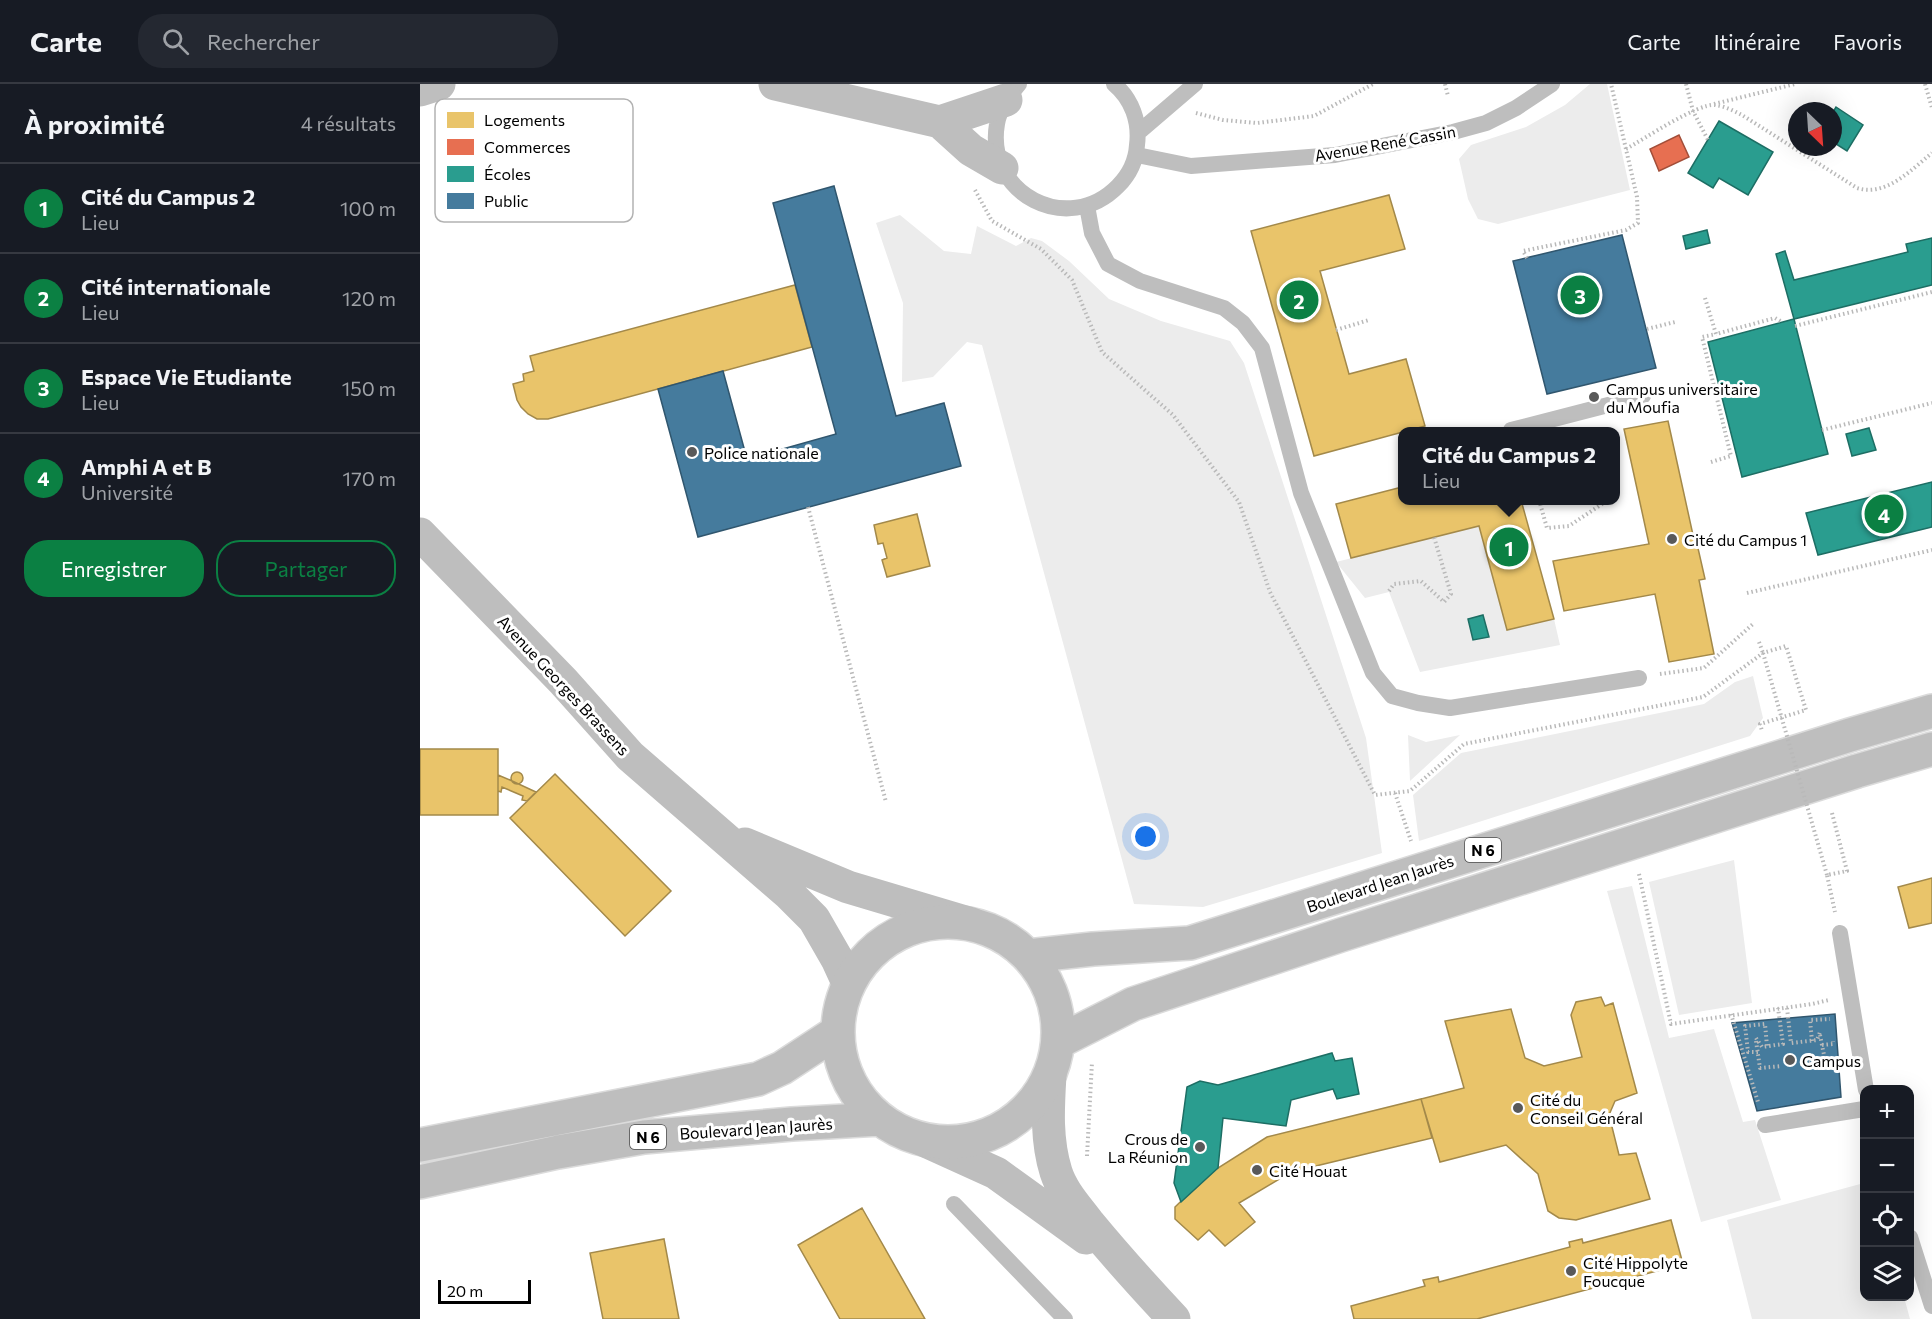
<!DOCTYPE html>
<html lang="fr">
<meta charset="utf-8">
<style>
:root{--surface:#171b24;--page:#242831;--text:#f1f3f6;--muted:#9ea1a6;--line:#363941;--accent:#0b8043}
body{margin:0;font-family:Commissioner,sans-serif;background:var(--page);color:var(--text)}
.controls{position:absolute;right:18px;bottom:18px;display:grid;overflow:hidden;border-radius:12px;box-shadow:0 6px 24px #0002}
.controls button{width:54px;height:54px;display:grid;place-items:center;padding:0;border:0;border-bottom:2px solid var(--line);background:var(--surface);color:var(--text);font:30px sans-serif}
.compass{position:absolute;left:1368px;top:18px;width:54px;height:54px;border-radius:50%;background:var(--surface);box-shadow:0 6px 24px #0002;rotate:155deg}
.scale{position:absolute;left:18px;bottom:15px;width:93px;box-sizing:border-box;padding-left:6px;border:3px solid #000;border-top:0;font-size:16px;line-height:21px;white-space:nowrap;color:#000;-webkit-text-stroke:4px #fff;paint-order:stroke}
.you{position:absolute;left:726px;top:753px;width:21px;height:21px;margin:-15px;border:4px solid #fff;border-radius:50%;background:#1a73e8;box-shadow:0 0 0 9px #1a73e833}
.badge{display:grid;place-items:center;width:39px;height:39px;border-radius:50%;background:var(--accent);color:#fff;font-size:20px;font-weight:700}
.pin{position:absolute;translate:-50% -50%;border:3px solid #fff;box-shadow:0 2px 6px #0006}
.popup{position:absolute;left:978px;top:343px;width:222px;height:78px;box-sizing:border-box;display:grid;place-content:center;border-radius:12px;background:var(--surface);filter:drop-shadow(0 2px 4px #0005);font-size:20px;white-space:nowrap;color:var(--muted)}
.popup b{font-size:22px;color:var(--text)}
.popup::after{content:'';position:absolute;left:50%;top:100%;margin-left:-12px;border:12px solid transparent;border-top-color:var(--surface)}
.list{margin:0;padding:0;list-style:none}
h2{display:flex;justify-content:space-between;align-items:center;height:78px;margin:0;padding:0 24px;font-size:26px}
h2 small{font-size:20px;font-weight:400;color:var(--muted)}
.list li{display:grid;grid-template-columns:39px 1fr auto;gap:18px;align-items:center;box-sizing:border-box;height:90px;padding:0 24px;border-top:2px solid var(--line)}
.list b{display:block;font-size:22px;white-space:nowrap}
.list p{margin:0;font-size:20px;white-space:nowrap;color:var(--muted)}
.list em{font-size:20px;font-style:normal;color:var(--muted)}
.actions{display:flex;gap:12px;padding:18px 24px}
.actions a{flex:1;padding:14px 0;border:2px solid var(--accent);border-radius:24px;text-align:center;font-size:21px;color:var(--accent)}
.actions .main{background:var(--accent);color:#fff}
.icon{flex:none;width:33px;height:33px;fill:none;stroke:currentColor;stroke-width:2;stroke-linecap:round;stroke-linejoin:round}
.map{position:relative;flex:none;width:1512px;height:1235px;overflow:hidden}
header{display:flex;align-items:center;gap:36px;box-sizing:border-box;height:84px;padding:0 30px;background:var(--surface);border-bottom:2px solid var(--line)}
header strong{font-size:28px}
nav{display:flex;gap:33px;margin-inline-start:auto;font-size:21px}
.search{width:420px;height:54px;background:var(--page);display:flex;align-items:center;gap:15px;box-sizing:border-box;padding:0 21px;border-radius:24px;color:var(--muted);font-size:22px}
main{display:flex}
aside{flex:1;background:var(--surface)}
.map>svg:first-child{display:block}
</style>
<header>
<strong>Carte</strong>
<div class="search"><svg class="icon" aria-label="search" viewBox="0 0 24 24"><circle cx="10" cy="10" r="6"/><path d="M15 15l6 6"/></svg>Rechercher</div>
<nav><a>Carte</a><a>Itinéraire</a><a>Favoris</a></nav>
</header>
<main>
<aside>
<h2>À proximité<small>4 résultats</small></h2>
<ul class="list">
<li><span class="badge">1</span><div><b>Cité du Campus 2</b><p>Lieu</p></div><em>100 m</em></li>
<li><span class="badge">2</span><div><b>Cité internationale</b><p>Lieu</p></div><em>120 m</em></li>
<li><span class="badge">3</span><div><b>Espace Vie Etudiante</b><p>Lieu</p></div><em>150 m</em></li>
<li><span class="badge">4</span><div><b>Amphi A et B</b><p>Université</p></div><em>170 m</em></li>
</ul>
<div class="actions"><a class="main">Enregistrer</a><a>Partager</a></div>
</aside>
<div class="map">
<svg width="1512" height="1235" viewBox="0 0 1512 1235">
<rect width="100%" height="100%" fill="#fff"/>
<path fill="#ececec" d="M1170,0H1187L1210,106L1078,140L1058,135L1048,115L1039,75L1051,61L1106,43L1145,21Z
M480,131L524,167L551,170L557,142L596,162L611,154L622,157L649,177L689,215L741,237L810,257L824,279L946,654L962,769L783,823L714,820L562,261L547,258L513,293L482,298L483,219L456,139Z
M1059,442L1087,546L1134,535L1140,561L1000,588L969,508L945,514L916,478Z
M1333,592L1343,634L1330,652L999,757L993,711L1041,669L1284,620L1315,598Z
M988,651L1006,658L1040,651L990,697Z
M1314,776L1332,919L1259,931L1229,798Z
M1212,802L1249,954L1294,945L1323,1038L1335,1036L1361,1116L1281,1138L1187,807Z
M1444,1099V1212L1484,1213L1490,1235H1332L1307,1136Z"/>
<path fill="#e9c46a" stroke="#a3894a" stroke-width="1.5" d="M969,111L985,165L900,187L929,290L986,275L1005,342L894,372L831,147Z
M375,201L392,263L128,335H117L108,330L101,323L97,316L93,300L104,297L103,290L114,287L110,272Z
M1248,337L1273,451H1275L1285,495L1279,496L1294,570L1249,578L1235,510L1144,527L1133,477L1229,460L1204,345Z
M982,403V416H1101L1134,535L1087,546L1059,442L931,474L916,420Z
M497,430L510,482L467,493L462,476L467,474L463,459L458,460L454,441Z
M0,665H78V731H0Z
M91 694a6 6 0 1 1 12 0a6 6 0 1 1-12 0Z
M135,690L251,807L205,852L90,734Z
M78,691L90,696L116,708L107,717L102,716L103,712L82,703L81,708L78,707Z
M1512,794V839L1489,844L1478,803Z
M1181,913L1185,922L1193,919L1217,1009L1195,1017L1189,1031L1199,1071L1216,1069L1230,1115L1156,1136L1139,1134L1128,1127L1118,1090L1086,1061L1020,1078L1001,1015L1044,1004L1025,937L1091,925L1105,974L1124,982L1162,973L1151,931L1156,918Z
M1001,1015L1012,1054L871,1088L819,1119L835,1138L805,1162L789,1146L778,1156L755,1135V1123L790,1089L847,1053Z
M442,1124L505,1235H420L378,1161Z
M1251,1136L1263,1180L1057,1235H934L931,1222L1005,1202L1003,1196L1018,1193L1019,1198L1150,1163L1149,1158L1162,1155L1163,1159Z
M244,1155L259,1235H183L170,1169Z"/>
<path fill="#e76f51" stroke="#a24e39" stroke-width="1.5" d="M1259,51L1269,73L1239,87L1230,65Z"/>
<path fill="#2a9d8f" stroke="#1d6e64" stroke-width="1.5" d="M1416,23L1443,41L1427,67L1413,58V28Z
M1299,37L1353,68L1328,111L1299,94L1293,104L1268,89Z
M1287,146L1290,159L1266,165L1263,152Z
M1512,154V201L1374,235L1356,170L1365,167L1374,196L1488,168L1486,160Z
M1374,235L1408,370L1322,393L1288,258Z
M1449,344L1456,366L1432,372L1426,350Z
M1512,398V443L1398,471L1386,429Z
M1063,531L1069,553L1053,556L1048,535Z
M912,969L915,977L932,974L939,1010L917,1015L913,1005L871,1016L866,1042L803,1034L798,1084L761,1118L754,1099L767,1003L780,997L798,1001Z"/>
<path fill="#457b9d" stroke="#30566e" stroke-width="1.5" d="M414,102L476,332L524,319L541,382L278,453L238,305L303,287L327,375L416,350L353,119Z
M1202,151L1236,284L1127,310L1093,177Z
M1415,930L1421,1013L1337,1027L1312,939Z"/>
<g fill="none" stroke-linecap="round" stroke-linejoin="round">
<g stroke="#dbdbdb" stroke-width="36">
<path id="primary" d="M418 948a110 110 0 1 1 220 0a110 110 0 1 1-220 0Z
M608,872L673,865L770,859L1430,651L1512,627
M638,958L713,920L921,851L1437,687L1512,665
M0,1061L338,995L362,984L417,948
M0,1098L138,1068L224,1053L372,1040L460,1035"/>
</g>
<path stroke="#b9b9b9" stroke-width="4" stroke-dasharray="1.5 3" stroke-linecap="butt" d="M1025,0L1028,12
M1266,0L1273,27L1288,56
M1505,0L1512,24
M1294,20L1375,0
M776,29L803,36L837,39L894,32L953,0
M1206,65C1224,55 1278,19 1295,21C1305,22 1314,27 1322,31L1437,104C1466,113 1491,86 1512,69
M555,106L572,137L621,165L652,196L682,268L753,331L819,418L850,508L955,711L990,707L1044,660L1283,613L1343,569L1366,562L1386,626L1340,640L1342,647
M1107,174L1103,167L1206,146L1218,139L1217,113L1191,0
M1285,214L1296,250L1355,234L1362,238
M1375,242L1512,208
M1227,245L1255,238
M916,246L949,236
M1402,346L1512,319
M1291,378L1311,372L1282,253L1296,250
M1196,406L1198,402
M1119,416L1127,444L1149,442L1188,416
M388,423L466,718
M969,507L974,500L1001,497L1024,518L1031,510L1014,453
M1327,509L1512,466
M1339,558L1343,569
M1240,590L1284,584L1334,539
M975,709L991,757
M1412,729L1427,787L1407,791L1415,828
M1219,790L1251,940L1392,920L1409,916
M1367,924L1371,959L1397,956L1400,948
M1311,930L1338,1018
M1336,954L1342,963L1363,960L1358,924
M1336,957L1340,984L1362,982
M1392,957L1390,936L1410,935
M1402,961L1413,960V957
M1338,968H1328L1325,942L1345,940L1347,962
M1380,980L1405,976L1400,951
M667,1072L672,978"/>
<path stroke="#bebebe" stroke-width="16" d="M599,0C590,11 579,25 577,40C565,110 648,153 698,102C709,91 716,77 717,61C720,38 712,15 694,0
M719,48L775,0
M717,71L771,82L915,71L1033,48L1066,39L1096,24L1132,0
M667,122L672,149L688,180L720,197L804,224L823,239L842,264L881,409L953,589L972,612L998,619L1030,624L1219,594
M1091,346L1223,312
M1420,849L1446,1006
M1345,1041L1444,1025
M534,1120L645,1235
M1490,1153L1512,1222"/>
<path stroke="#bebebe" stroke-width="33" d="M355,0L520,38
M0,6L19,0
M520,38L551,66L582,84
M520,38L586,16"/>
<path stroke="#bebebe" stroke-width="33" d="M0,450L143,597L210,672L369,810L394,835L417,875L428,899
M325,760L428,803L552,840
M630,991C628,1024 626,1056 636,1088C642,1107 656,1122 668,1138C696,1172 724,1203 754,1235
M501,1055L576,1089L666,1154"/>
<use href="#primary" stroke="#bebebe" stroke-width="33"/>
<path stroke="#b9b9b9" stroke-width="4" stroke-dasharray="1.5 3" stroke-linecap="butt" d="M1343,569L1407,791"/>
</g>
<g fill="#595959" stroke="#fff" stroke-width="2">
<circle cx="1174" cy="313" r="6"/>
<circle cx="272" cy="368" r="6"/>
<circle cx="1252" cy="455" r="6"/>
<circle cx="1370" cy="976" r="6"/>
<circle cx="1098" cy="1024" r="6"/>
<circle cx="780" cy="1063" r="6"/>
<circle cx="837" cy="1086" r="6"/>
<circle cx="1151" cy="1187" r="6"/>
</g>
<g text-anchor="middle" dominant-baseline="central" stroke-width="6" stroke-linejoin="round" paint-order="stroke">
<g fill="#fff" stroke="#4c4c4c" stroke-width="1.5">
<rect x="1045" y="754" width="36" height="24" rx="4.5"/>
<rect x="210" y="1041" width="36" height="24" rx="4.5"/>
</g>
<g font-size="15" font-weight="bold" fill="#000">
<text x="1063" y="766">N 6</text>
<text x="228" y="1053">N 6</text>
</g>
<g font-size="16" fill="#000" stroke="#fff">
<text transform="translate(965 59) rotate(-10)">Avenue René Cassin</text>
<text transform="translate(144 601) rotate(47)">Avenue Georges Brassens</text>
<text transform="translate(960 799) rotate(-18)">Boulevard Jean Jaurès</text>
<text transform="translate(336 1044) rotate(-4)">Boulevard Jean Jaurès</text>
</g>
<g font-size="16" fill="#000" stroke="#fff" text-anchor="start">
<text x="1186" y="304">Campus universitaire<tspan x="1186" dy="18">du Moufia</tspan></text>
<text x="284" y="368">Police nationale</text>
<text x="1264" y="455">Cité du Campus 1</text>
<text x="1382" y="976">Campus</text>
<text x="1110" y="1015">Cité du<tspan x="1110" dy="18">Conseil Général</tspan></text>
<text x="768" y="1054" text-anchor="end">Crous de<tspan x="768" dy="18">La Réunion</tspan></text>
<text x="849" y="1086">Cité Houat</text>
<text x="1163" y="1178">Cité Hippolyte<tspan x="1163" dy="18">Foucque</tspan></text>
</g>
</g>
<rect x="15" y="15" width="198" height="123" rx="9" fill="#fff" stroke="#b2b2b2" stroke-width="1.5"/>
<rect x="27" y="28" width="27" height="16" fill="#e9c46a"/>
<rect x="27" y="55" width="27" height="16" fill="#e76f51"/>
<rect x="27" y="82" width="27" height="16" fill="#2a9d8f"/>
<rect x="27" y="109" width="27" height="16" fill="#457b9d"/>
<g font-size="16" fill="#000">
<text x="64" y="42">Logements</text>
<text x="64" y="69">Commerces</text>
<text x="64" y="96">Écoles</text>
<text x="64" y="123">Public</text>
</g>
</svg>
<div class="controls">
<button>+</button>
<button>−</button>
<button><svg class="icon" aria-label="locate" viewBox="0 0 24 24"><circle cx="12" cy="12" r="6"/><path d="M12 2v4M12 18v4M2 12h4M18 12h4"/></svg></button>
<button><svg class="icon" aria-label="layers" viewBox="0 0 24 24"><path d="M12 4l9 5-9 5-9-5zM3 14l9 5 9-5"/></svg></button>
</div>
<svg class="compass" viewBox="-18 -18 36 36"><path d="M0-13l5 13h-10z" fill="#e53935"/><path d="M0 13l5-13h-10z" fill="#9ea1a6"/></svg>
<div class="scale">20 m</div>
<div class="you"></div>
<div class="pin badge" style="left:1089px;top:463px">1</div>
<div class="popup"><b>Cité du Campus 2</b>Lieu</div>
<div class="pin badge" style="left:879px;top:216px">2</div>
<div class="pin badge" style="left:1160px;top:211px">3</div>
<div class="pin badge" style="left:1464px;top:430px">4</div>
</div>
</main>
